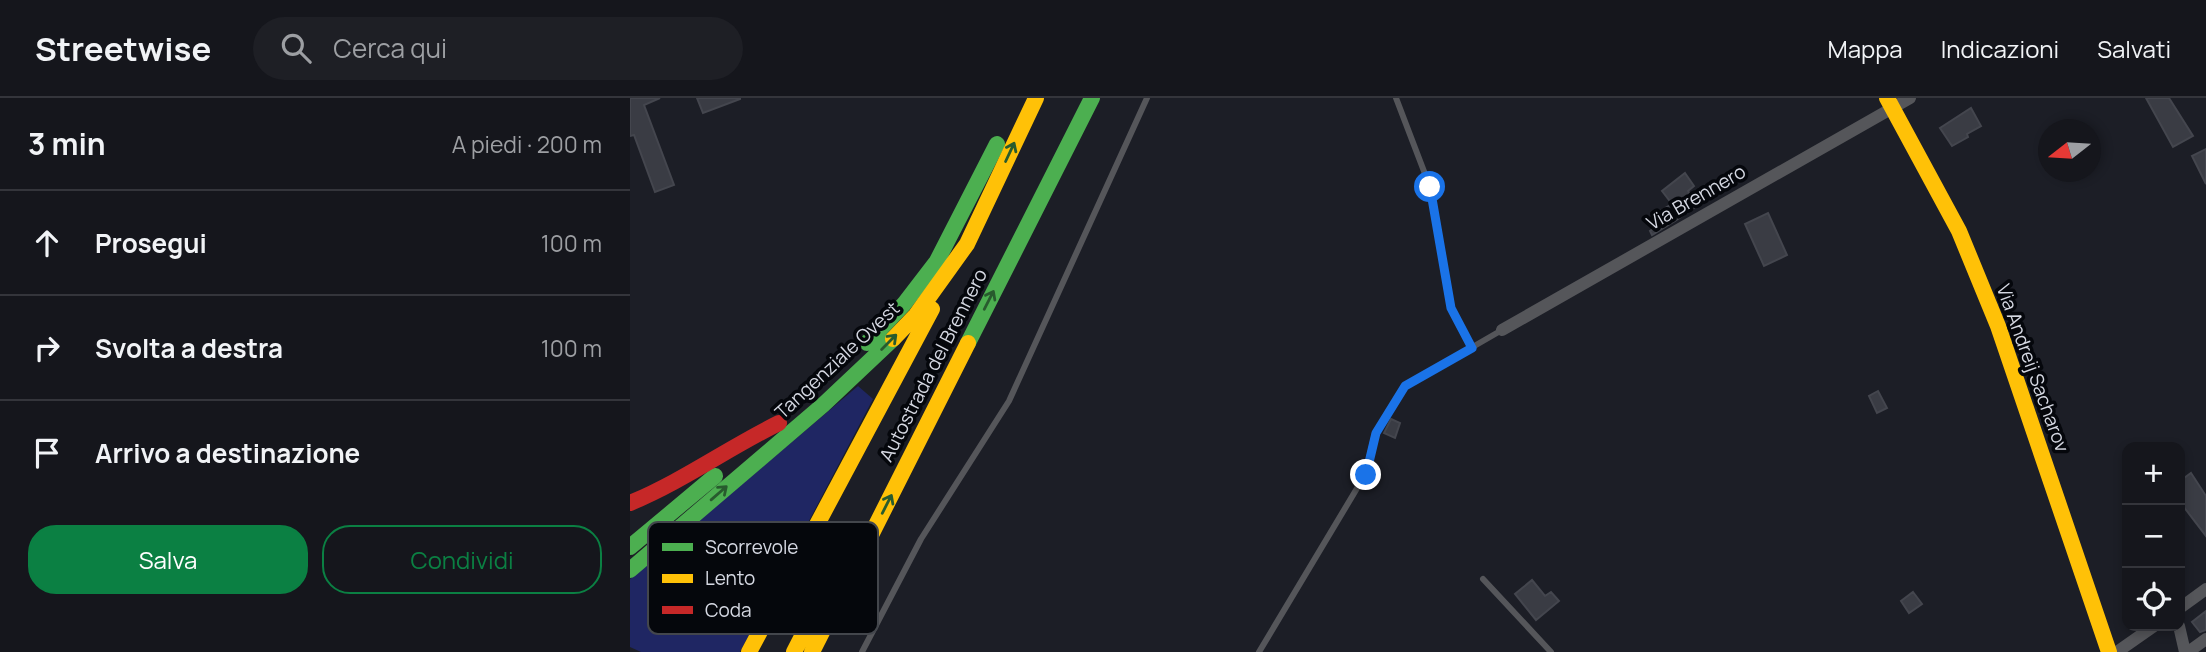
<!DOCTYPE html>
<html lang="it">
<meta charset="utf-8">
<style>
:root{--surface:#15161c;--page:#1e1f25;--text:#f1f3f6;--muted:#9d9fa3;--line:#34353b;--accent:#0b8043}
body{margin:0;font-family:Manrope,sans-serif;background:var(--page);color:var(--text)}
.controls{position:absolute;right:21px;bottom:21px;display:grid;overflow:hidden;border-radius:14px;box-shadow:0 4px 10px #0003}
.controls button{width:63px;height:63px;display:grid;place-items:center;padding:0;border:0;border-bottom:2px solid var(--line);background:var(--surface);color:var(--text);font:35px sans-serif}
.compass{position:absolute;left:1408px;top:21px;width:63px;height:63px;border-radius:50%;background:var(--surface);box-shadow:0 4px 10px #0003;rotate:253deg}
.stop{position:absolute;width:21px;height:21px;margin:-16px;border:5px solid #1a73e8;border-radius:50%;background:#fff}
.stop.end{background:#1a73e8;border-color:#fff;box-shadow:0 2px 7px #0008}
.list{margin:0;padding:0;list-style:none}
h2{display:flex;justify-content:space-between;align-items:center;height:91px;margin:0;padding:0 28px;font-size:30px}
h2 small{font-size:23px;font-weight:400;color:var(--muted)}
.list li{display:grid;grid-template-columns:46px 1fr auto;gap:21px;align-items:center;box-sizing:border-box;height:105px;padding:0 28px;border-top:2px solid var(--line)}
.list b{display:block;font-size:26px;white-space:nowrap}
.list em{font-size:23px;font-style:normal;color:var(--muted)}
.actions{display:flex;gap:14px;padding:21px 28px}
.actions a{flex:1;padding:16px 0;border:2px solid var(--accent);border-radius:28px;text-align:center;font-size:24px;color:var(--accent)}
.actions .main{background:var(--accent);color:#fff}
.icon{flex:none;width:38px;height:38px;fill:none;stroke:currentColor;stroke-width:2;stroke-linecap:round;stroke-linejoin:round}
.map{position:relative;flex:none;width:1576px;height:554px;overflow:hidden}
header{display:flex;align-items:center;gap:42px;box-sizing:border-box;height:98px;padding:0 35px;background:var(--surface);border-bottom:2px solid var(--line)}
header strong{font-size:33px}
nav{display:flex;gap:38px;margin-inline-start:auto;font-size:24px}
.search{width:490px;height:63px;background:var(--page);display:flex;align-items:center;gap:18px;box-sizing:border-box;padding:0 24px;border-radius:38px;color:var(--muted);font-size:26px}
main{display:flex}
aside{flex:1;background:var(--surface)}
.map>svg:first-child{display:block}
</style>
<header>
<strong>Streetwise</strong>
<div class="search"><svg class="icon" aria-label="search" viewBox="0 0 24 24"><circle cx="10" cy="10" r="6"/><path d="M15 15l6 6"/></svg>Cerca qui</div>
<nav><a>Mappa</a><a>Indicazioni</a><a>Salvati</a></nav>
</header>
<main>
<aside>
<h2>3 min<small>A piedi · 200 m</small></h2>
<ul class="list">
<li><svg class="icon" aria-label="ahead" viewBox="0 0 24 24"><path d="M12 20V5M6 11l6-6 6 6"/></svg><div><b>Prosegui</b></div><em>100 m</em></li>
<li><svg class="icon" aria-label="right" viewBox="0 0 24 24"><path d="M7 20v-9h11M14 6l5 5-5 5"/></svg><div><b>Svolta a destra</b></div><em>100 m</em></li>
<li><svg class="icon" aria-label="arrive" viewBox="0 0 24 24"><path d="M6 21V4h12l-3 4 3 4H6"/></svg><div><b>Arrivo a destinazione</b></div></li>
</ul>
<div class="actions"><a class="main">Salva</a><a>Condividi</a></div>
</aside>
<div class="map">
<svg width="1576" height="554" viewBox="0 0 1576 554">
<rect width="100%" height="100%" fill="#1c1e26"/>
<path fill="#1f2663" d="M228,288L243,301L110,554H11L0,549V481Z"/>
<path fill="#3a3c44" stroke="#44464e" stroke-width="2" d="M0,0H30L14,7L44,87L25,94L4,37L0,38Z
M67,0H110V1L73,15Z
M1516,0H1539L1563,38L1543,49Z
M1341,10L1351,28L1337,36L1338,39L1322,48L1310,30Z
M1576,51V86L1562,58Z
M1055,75L1064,88L1058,93L1068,107L1045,123L1022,137L1020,133L1030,127L1025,116L1042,106L1032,93Z
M1138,115L1157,157L1134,168L1115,126Z
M1248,293L1257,310L1247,315L1239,298Z
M761,321L770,325L765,340L754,335Z
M1561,375L1576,398V438L1550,404V383Z
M902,482L915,498L921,494L929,503L906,522L885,496Z
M1283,494L1292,506L1279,515L1271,503Z
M1576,513V532L1570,534L1562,524Z"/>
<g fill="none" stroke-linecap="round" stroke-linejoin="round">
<path stroke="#55565a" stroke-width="6" d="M766,0L800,89L821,210L842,250
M853,481L921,554
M232,554L291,441L379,303L517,0
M629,554L735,377L745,335L775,288L872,232"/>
<path stroke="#55565a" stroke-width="12" d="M872,232L1280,0
M1550,510L1576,491
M1549,528L1555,554
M1487,554L1524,528
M1558,554L1576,541"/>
<path stroke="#4caf50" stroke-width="16" d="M237,245L274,206L307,163L367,46
M338,245L462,0
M0,449L85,378
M0,472L193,307L263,241"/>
<path stroke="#ffc107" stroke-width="16" d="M1257,0L1329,133L1368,228L1479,554
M263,241L286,217L337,146L406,0
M119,554L302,211
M164,554L181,521
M182,554L338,245"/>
<path stroke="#c62828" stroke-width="16" d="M0,405C53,383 98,350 149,325"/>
</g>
<defs><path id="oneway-shaft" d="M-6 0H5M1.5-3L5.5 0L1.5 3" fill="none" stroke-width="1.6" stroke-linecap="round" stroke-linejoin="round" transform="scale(1.75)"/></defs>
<g stroke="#285b2e">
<use href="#oneway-shaft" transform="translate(380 54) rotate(-65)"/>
<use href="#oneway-shaft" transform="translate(359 202) rotate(-63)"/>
<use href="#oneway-shaft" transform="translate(259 244) rotate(-45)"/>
<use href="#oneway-shaft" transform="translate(89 395) rotate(-41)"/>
<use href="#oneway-shaft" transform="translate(257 406) rotate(-63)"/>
</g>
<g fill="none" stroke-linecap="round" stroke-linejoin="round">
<path stroke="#1a73e8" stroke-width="9" d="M736,377L746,335L775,288L842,250L821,210L800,89"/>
</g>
<g text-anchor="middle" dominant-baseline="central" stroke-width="7" stroke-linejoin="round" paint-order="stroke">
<g font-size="19" fill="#d5d8e2" stroke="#05070c">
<text transform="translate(1066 99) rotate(-30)">Via Brennero</text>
<text transform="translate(207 262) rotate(-43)">Tangenziale Ovest</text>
<text transform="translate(303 267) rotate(-63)">Autostrada del Brennero</text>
<text transform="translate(1403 270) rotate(70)">Via Andreij Sacharov</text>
</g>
</g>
<rect x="18" y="424" width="230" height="112" rx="10" fill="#05070c" stroke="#43464c" stroke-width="2"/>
<rect x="32" y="445" width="31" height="8" fill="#4caf50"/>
<rect x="32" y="476" width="31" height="9" fill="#ffc107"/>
<rect x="32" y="508" width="31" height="8" fill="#c62828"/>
<g font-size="19" fill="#d5d8e2">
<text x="75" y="456">Scorrevole</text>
<text x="75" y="487">Lento</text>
<text x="75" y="519">Coda</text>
</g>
</svg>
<div class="controls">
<button>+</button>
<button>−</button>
<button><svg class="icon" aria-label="locate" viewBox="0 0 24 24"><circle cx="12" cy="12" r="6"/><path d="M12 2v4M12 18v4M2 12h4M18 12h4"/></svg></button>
</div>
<svg class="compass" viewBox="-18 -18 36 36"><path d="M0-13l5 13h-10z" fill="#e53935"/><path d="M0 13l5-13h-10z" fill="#9d9fa3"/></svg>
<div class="stop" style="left:800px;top:89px"></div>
<div class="stop end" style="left:736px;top:377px"></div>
</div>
</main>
